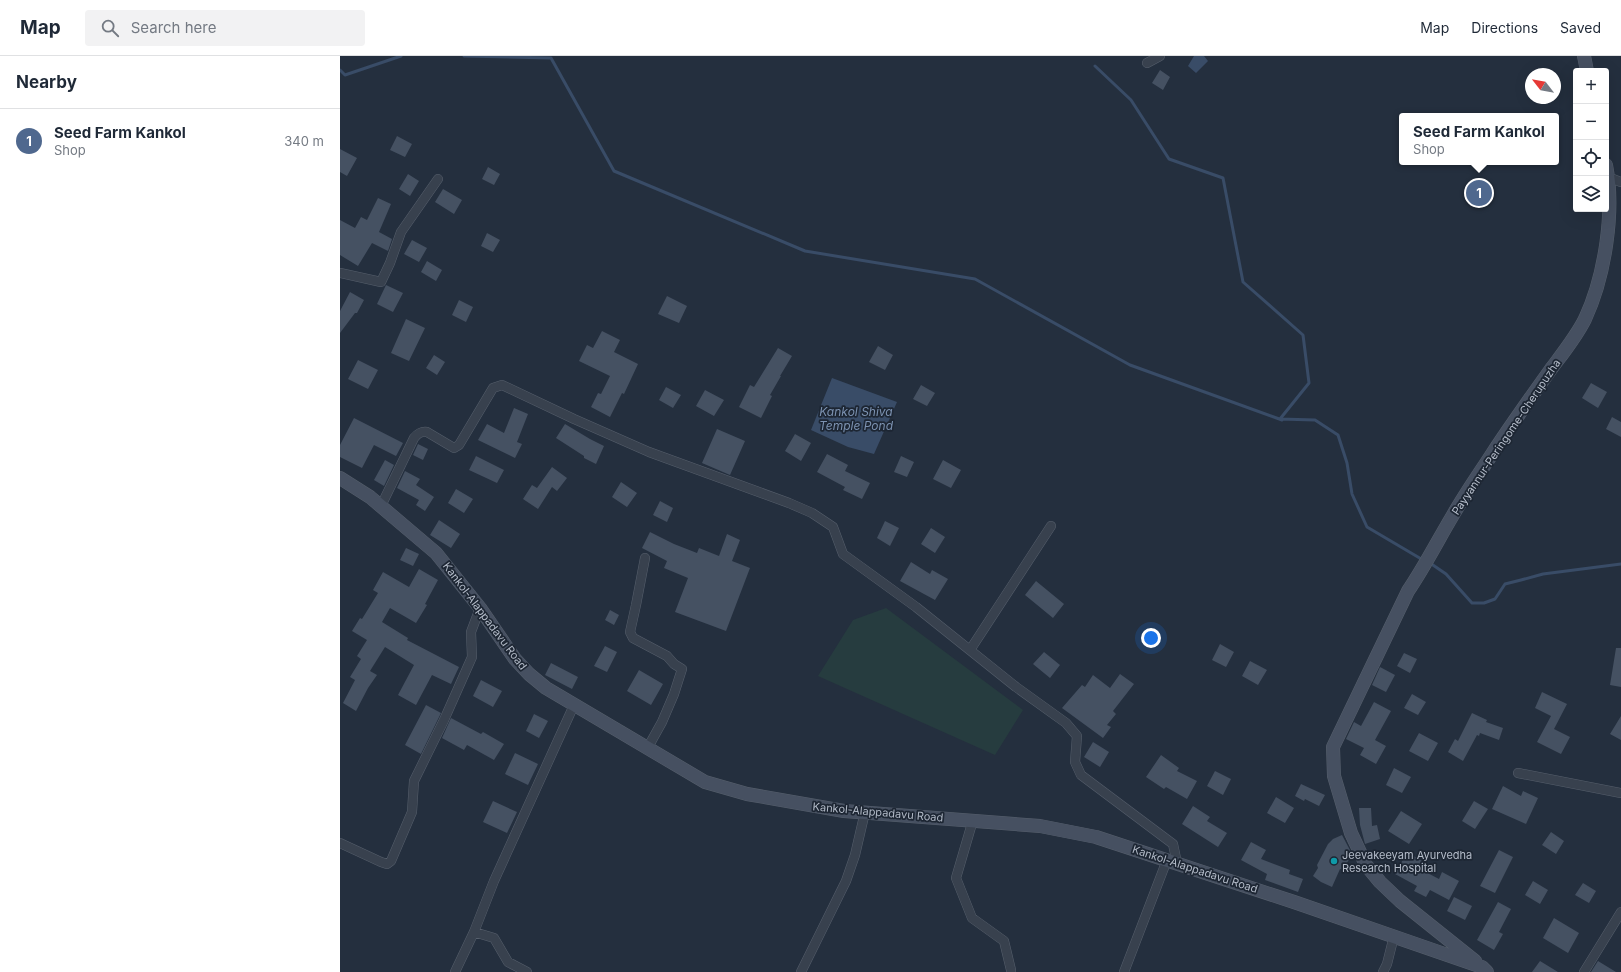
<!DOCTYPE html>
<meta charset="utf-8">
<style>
:root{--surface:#fff;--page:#f2f2f3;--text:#1f2937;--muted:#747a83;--line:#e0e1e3;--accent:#4f688e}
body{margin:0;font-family:Inter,sans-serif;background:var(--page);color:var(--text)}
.controls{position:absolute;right:12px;top:12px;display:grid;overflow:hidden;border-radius:4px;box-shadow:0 4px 16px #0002}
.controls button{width:36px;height:36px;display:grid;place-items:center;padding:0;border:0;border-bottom:1px solid var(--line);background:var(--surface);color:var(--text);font:20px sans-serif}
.compass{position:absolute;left:1185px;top:12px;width:36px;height:36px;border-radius:50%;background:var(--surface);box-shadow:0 4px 16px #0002;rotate:301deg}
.you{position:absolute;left:811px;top:582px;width:14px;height:14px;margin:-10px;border:3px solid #fff;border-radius:50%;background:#1a73e8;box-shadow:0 0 0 6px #1a73e833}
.badge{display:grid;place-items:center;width:26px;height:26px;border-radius:50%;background:var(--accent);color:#fff;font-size:13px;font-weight:700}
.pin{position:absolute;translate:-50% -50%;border:2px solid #fff;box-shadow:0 1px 4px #0006}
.popup{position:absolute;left:1059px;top:57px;width:160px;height:52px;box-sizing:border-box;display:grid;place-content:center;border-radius:4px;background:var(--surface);filter:drop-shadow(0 1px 3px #0005);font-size:13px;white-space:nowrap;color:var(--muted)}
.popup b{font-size:15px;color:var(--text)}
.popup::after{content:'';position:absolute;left:50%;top:100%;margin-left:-8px;border:8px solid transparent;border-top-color:var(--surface)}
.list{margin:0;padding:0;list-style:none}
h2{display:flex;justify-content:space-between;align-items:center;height:52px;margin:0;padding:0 16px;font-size:17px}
h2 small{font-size:13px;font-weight:400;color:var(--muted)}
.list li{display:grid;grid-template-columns:26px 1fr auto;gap:12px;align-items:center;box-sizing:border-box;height:64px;padding:0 16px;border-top:1px solid var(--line)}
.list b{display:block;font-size:15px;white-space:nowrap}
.list p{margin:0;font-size:13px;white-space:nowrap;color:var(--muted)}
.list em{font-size:13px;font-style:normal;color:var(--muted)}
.icon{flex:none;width:22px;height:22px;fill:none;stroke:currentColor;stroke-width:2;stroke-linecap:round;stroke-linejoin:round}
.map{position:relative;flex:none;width:1281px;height:916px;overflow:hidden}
header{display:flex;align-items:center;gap:24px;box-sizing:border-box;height:56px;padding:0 20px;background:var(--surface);border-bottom:1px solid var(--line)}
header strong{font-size:19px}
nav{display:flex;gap:22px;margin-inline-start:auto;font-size:14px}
.search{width:280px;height:36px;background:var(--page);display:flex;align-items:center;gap:10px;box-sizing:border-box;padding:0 14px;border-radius:4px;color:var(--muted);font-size:15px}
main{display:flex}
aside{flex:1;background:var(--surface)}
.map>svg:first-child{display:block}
</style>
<header>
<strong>Map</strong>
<div class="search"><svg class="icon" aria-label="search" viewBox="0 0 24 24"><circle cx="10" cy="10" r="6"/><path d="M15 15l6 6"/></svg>Search here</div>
<nav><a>Map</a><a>Directions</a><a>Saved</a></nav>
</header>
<main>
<aside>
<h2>Nearby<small></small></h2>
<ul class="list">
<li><span class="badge">1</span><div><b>Seed Farm Kankol</b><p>Shop</p></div><em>340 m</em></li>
</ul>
</aside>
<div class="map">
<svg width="1281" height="916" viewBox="0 0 1281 916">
<rect width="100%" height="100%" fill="#242f3e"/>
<path fill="#263c3f" d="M546,552L683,654L655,699L478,620L513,564Z"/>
<path fill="#394c67" d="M854,0H864L868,5L856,17L848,10Z
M492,322L557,346L534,398L508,391L471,374Z"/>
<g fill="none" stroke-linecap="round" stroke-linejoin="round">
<path stroke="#394c67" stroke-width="3" d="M124,0L211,2L274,115L465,195L635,223L790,309L942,364
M755,10L791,44L829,103L883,122L903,226L963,279L969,327L940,363
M0,14L5,19L61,0
M940,363L975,364L998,379L1007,407L1012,438L1027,471L1083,504
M1090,507L1106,518L1132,547H1144L1155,543L1165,528L1181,524L1203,518L1281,508"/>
</g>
<path fill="#455162" d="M820,14L830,21L823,34L812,27Z
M57,80L72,88L65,101L50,94Z
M0,93L17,102L7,120L0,116Z
M148,111L160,118L154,129L142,123Z
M68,118L79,125L70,140L59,133Z
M103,133L122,144L114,158L95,146Z
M38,142L51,148L39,176L52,183L48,195L32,187L18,210L0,199V164L15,172L21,161L27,164Z
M147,177L160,184L153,196L141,190Z
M72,184L87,192L79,206L64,198Z
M87,205L102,214L96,225L81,216Z
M46,229L63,237L53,256L37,248Z
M10,236L24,244L17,257H15L0,277V255Z
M327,240L347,250L339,267L318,258Z
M119,244L133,251L126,266L112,259Z
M66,263L85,272L69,305L51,297Z
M262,275L280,284L274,296L298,308L284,338L282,337L270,361L251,351L258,337L261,338L270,320L239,305L247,289L253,292Z
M538,290L553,299L545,314L529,306Z
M438,292L452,300L440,320H441L430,339L432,340L421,362L399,351L410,329L414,331Z
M94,299L105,306L97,319L86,312Z
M18,304L38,314L28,333L8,323Z
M1251,327L1267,336L1258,352L1242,342Z
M581,329L595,337L587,350L573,343Z
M326,331L341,339L333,352L319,344Z
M365,334L384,344L374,360L356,350Z
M174,352L188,358L177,386L182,388L175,402L138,384L147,368L164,377Z
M1272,361L1281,366V381L1266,373Z
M14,362L63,387L56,400L34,389L22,412L0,401V389Z
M225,368L250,383L264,390L256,408L244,402V400L216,382Z
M377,373L405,385L390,419L362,407Z
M455,378L471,387L461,405L445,395Z
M78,388L88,393L83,404L73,399Z
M487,398L508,409L505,415L530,427L522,443L503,434L505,431L477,416Z
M136,400L164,414L157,427L129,414Z
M561,400L574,406L567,421L554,416Z
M45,404L54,409L44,430L34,424Z
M603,404L621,414L611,432L593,423Z
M212,411L227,422L217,435L212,431L198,453L183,443L192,429L197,432Z
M65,415L80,423L76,429L94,441L85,455L76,449L79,444L57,432Z
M281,426L297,437L287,451L272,441Z
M116,433L133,443L124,457L108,447Z
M320,445L333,452L327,466L313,459Z
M99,464L120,478L111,492L90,479Z
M545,465L559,472L550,490L537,482Z
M591,472L605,481L595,497L581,488Z
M310,476L334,488L357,497L359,492L379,500L387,478L400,484L392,505L410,512L386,575L335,556L348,522L324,512L327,505L302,492Z
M66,492L79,498L73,510L60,504Z
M571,506L590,518L592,514L608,523L595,544L560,525Z
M79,513L98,524L85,548L87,549L76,567L50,552L42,566L68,582L67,584L119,611L111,628L92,619L76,649L58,639L74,609L45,591L30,615L37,619L28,632L16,655L3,647L15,624L10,621L21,603L17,600L27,584L12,575L20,562L22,563L38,537L33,534L43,516L69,531Z
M696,525L724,548L713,562L685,539Z
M270,554L279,559L274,569L265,564Z
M880,588L894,596L886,611L872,604Z
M265,590L277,596L267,616L254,610Z
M1276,592H1281V631L1270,629Z
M704,596L720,609L710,622L693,608Z
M1064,597L1077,603L1070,617L1057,610Z
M910,605L927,614L918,629L902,620Z
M211,607L238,621L232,633L205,619Z
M1040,611L1055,619L1046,636L1032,629Z
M299,614L323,628L311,649L287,635Z
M780,618L794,628L773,655L776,658L767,669L771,671L763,682L722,652L742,629L745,631L753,619L770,632Z
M141,624L162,635L153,651L133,640Z
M1202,636L1227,648L1214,673L1230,681L1221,698L1197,686L1211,660L1195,652Z
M1072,638L1086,646L1078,659L1064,652Z
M1034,646L1051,655L1035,684L1046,690L1036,708L1020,699L1024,692L1006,683L1014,666L1021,670Z
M86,649L101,657L81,698L65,689Z
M1132,657L1147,664L1146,666L1163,672L1159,684L1140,677L1139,680L1137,679L1123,705L1108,696L1115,683L1118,685Z
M194,658L208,665L199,682L186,675Z
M1281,660V684L1270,678Z
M111,662L141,678L143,676L164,688L154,704L127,689L124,694L102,682Z
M1079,677L1098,687L1088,705L1069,695Z
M753,686L769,696L760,711L744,701Z
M175,697L198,708L188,729L165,718Z
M821,699L839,712L837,715L857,725L847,743L826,731L824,733L806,721Z
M1054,712L1071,721L1062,737L1046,729Z
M875,715L891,723L883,739L867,730Z
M961,728L985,739L979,750L965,743L964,745L955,740Z
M1163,730L1181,740L1183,735L1198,742L1186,768L1152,753Z
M936,741L954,752L945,767L927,757Z
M153,745L177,756L167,777L143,766Z
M1134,745L1148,753L1135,773L1122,765Z
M853,750L870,761L867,765L887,777L878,791L842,768Z
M1019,752H1031L1032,770L1037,769L1040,783L1025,788L1020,769Z
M1061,755L1082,768L1069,788L1048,775Z
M1211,776L1224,785L1216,798L1202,789Z
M1002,779L1012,798L1003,814L1000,813L992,831L981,826L973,820L978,812L977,809L988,788L993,783Z
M911,786L926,794L921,803L950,814L949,818L963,823L958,836L925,824L927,818L901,804Z
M1159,794L1173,801L1155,837L1140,830Z
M1067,796L1082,805L1078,812L1099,823L1102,816L1119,825L1109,844L1090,834L1086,841L1074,835L1077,830L1055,818Z
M1193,825L1208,834L1200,848L1185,839Z
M1243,827L1256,835L1249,847L1235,839Z
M1114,841L1132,850L1125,864L1107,855Z
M1158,846L1171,853L1159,876L1163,878L1154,894L1137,884Z
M1214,862L1239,877L1228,897L1203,882Z
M1200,905L1218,916H1192Z
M1258,905L1276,916H1251Z"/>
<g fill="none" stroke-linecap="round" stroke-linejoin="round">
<g stroke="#565f6c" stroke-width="10">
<path id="minor" d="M807,7L820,0
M1268,121L1281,126
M0,217L41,226L50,207L61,176L98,123
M41,450L74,382C77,378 82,375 87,376L114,392L119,389L153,332L162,329L234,363L309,396L449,447L472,457L493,471L503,498L576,551L676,631L726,667L737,680L735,706L741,719L833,788L837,807
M305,502L296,549L290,576L293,582L327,600L334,608L342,613L334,638L322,666L307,693
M630,594L711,470
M1178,717L1281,737
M633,764L616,822L632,862L664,885L671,914
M0,787L41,806L47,808L51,805L72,756L74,725L104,664L132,601L131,576L140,552
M134,876L154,882L168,906L187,916
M115,916L134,876L154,825L234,649
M461,916L506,825L515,799L525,756
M784,916L827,804
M1043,916L1047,908L1054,880
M1244,916L1281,856"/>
</g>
<g stroke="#565f6c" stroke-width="14">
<path id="secondary" d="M1244,0L1247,15
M0,422L30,441L96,497L140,552L175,603L189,618L206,632L365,726L407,738L504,755L700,770L756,781L954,846L1142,911L1147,916
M1135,905L1060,845L1040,826L1026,809L1011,777L994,720L993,691L1068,535C1085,510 1098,484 1113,459C1125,438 1139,418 1152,398C1171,369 1191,341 1211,313C1223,297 1236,281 1245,263C1265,220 1275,155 1266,109"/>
</g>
<use href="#minor" stroke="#38414e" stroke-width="9"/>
<use href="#secondary" stroke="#465061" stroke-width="13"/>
</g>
<circle fill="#0f9aa8" stroke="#1d2633" stroke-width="1.5" cx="994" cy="805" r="4"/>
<g text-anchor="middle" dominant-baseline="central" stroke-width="3.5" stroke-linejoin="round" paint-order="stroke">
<g font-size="11" fill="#b4bcc9" stroke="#1d2633">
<text transform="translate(1166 381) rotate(-56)">Payyannur-Peringome-Cherupuzha</text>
<text transform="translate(145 560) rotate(53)">Kankol-Alappadavu Road</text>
<text transform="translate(538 756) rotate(5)">Kankol-Alappadavu Road</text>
<text transform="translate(855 813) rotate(18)">Kankol-Alappadavu Road</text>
</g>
<g font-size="11" fill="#b4bcc9" stroke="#1d2633" text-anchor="start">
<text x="1002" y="799">Jeevakeeyam Ayurvedha<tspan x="1002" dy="13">Research Hospital</tspan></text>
</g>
<g font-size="12" font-style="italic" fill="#7c92b1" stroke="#1d2633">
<text x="516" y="355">Kankol Shiva<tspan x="516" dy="14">Temple Pond</tspan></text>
</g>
</g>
</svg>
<div class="controls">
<button>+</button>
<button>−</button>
<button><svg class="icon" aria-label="locate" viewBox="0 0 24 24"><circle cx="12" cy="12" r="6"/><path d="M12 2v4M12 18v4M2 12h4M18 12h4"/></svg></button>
<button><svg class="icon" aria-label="layers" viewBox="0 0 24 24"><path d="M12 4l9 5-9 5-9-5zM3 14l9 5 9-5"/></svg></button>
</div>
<svg class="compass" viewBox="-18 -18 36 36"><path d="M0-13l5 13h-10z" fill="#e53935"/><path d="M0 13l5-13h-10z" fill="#747a83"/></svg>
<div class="you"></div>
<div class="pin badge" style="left:1139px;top:137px">1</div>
<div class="popup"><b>Seed Farm Kankol</b>Shop</div>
</div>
</main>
